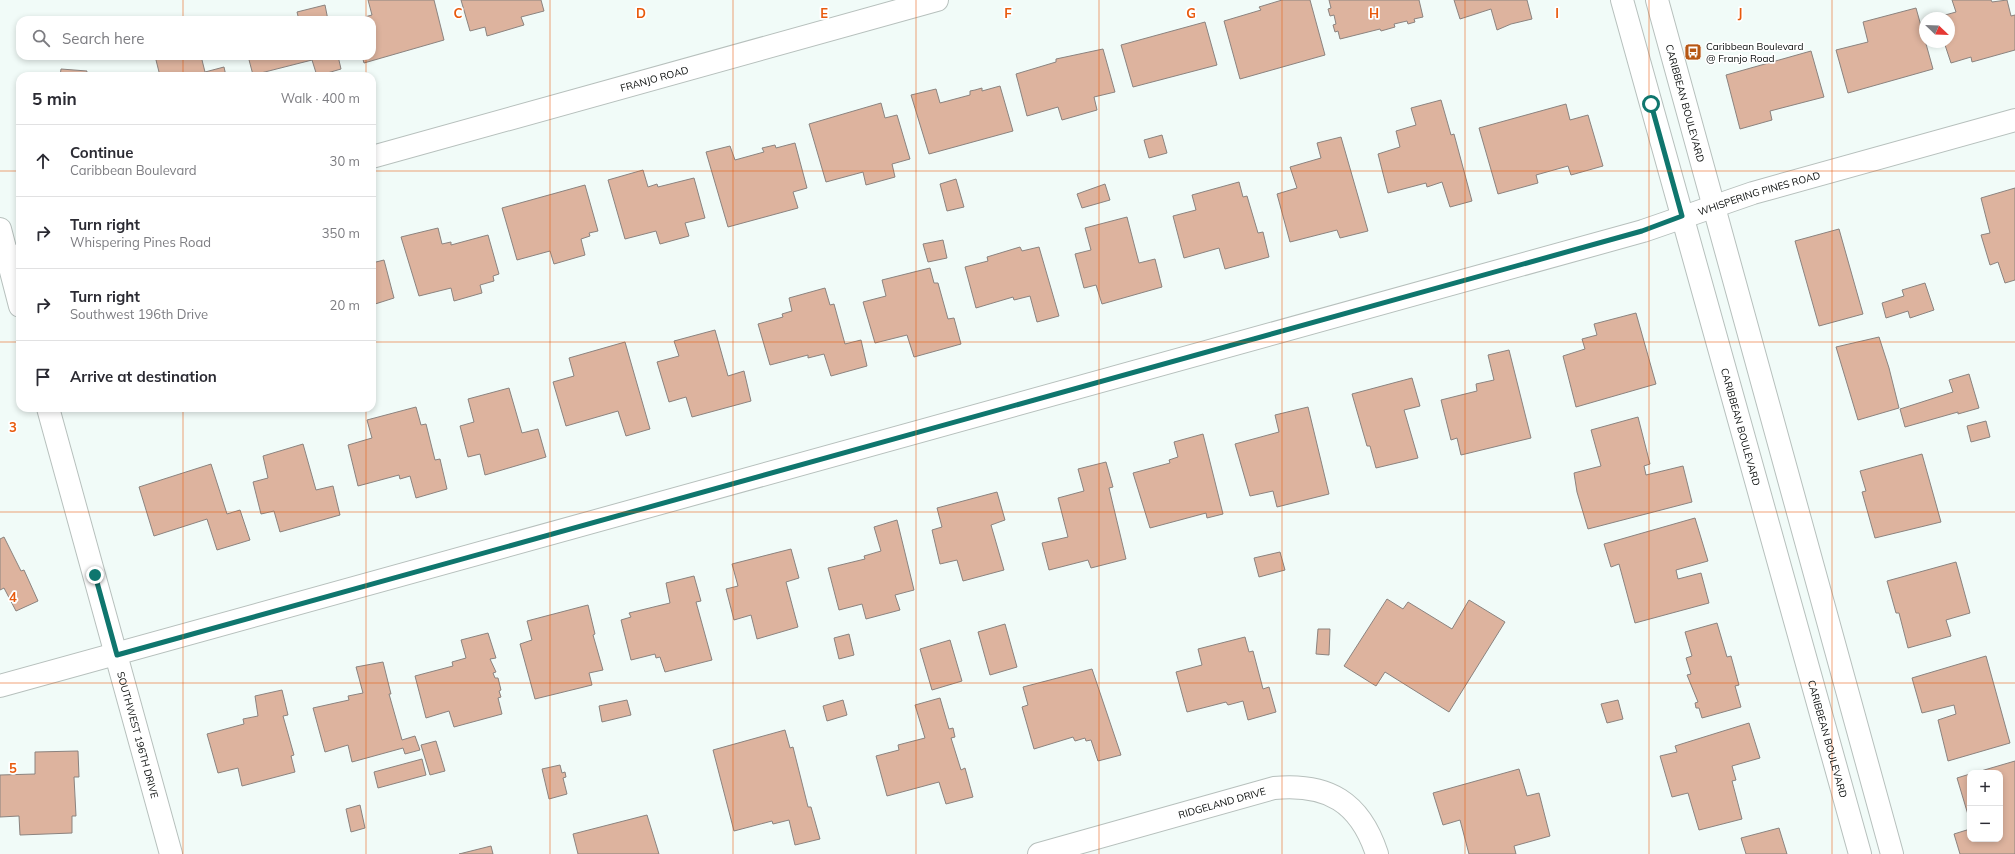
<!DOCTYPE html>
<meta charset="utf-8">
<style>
:root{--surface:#fff;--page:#f7f7f7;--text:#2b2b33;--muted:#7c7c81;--line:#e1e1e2}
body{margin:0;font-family:Mulish,sans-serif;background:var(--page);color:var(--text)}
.controls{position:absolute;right:12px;bottom:12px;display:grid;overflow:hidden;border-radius:8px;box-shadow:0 2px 6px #0003}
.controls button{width:36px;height:36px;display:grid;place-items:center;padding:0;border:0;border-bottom:1px solid var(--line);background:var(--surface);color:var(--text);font:20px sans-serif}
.compass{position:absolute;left:1919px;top:12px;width:36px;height:36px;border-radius:50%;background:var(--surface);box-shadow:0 2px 6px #0003;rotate:113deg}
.stop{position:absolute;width:12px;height:12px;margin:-9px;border:3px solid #0f766e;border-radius:50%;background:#fff}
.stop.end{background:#0f766e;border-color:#fff;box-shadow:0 1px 4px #0008}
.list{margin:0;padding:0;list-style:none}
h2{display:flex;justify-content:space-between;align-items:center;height:52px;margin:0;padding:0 16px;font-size:17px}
h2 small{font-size:13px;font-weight:400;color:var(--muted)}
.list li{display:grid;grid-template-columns:26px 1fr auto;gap:12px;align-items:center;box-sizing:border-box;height:72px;padding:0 16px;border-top:1px solid var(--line)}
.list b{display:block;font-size:15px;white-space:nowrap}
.list p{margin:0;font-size:13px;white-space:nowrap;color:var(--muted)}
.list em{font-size:13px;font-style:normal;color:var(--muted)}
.icon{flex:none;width:22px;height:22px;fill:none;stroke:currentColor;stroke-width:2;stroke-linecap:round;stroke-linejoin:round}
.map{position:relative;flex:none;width:2015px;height:854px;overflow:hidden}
.search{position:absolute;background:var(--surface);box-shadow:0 2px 6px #0003;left:16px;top:16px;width:360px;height:44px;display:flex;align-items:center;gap:10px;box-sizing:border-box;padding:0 14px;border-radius:12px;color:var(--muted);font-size:15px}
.panel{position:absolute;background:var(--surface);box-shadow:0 2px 6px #0003;left:16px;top:72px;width:360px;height:340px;border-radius:12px}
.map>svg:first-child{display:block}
</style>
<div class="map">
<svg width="2015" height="854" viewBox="0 0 2015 854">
<rect width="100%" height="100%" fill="#f1fbf8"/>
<path fill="#ddb39e" stroke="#8b837f" d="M368,0H434L444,40L364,63L362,56H372V20H353L372,15Z
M461,0H541L544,11L521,17L524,25L487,36L485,27L470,31Z
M1282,0H1310L1325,55L1240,79L1224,21L1261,10L1259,7Z
M1329,0H1419L1423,17L1414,19L1415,22L1408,24L1407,21L1394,24L1395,27L1381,31L1380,29L1340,39L1338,31L1335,32L1333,25L1336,24L1334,15L1330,16L1328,9L1331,8Z
M1454,0H1527L1532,19L1511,24L1497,30L1491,9L1460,19Z
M1952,0H1991L1992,2L2007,0L2011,16L2015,15V50L1972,62L1971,57L1951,63L1944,42H1949V18L1938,17L1956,12Z
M325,5L328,20H299L297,12Z
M1916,8L1933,69L1848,93L1836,50L1868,42L1863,22Z
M1205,22L1217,65L1133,87L1121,45Z
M1103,49L1115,92L1094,97L1097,110L1062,120L1058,107L1027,116L1016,74L1056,62V59Z
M1811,51L1824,97L1770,111L1772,120L1740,129L1726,75Z
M155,56H201L205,72L224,67L226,76H160Z
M248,56H338L341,69L317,76L312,60L253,75Z
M61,69L87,71L86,76H60Z
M1000,86L1013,131L929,154L911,95L936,89L940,103L970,95V91L975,90L982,88V91Z
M1441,100L1451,135L1454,134L1472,201L1450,207L1442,182L1427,187L1426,183L1388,193L1378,154L1400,147L1396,131L1416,125L1411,108Z
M881,103L885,118L897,115L910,159L892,164L895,177L866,185L863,172L826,182L809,124Z
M1566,104L1570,120L1588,115L1603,166L1571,175L1568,166L1536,175L1538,183L1498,194L1479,128Z
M1162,135L1167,153L1149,158L1144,140Z
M1341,137L1368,231L1340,238L1337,230L1290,242L1277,194L1297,188L1290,167L1321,158L1317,143Z
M795,143L807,188L793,192L798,208L728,227L706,152L730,146L735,160L764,152L762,148L775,145L776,148Z
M643,170L648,187L657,184L658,187L694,178L705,218L685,223L689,236L660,244L656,231L625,239L608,180Z
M956,179L964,207L947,211L940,184Z
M1239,182L1243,197L1247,196L1258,233L1263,232L1269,257L1225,269L1219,248L1184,258L1173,216L1196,210L1192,195Z
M1105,184L1110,200L1082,208L1077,194Z
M585,185L598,231L589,233L590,236L581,239L585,255L554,264L550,251L517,260L502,208Z
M2015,188V280L2005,283L1998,262L1990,265L1981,235L1990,233L1981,198Z
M1127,217L1139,263L1155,259L1162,287L1102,304L1096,285L1084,288L1075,254L1091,250L1085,228Z
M438,228L442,244L451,242V245L488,235L499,274L493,276L494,281L480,285L482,293L454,301L451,288L419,296L401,237Z
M1839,229L1863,314L1819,326L1795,241Z
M943,240L947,258L928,262L923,244Z
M1020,247L1022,251L1039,247L1059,316L1037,322L1030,296L1014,300L1013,297L976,308L965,267L988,261L987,257Z
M384,260L394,298L372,305V263Z
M930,268L934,283H938L948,319L954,318L961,344L914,357L907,335L875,343L863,302L886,296L882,280Z
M1925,283L1934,310L1910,318L1908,311L1886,318L1882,303L1904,296L1902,290Z
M825,288L830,305L834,304L845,344L861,340L867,366L831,376L824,354L808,358V355L770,365L758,324L783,317L782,314L792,311L789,298Z
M1636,313L1656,384L1576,407L1563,356L1585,349L1582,339L1597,335L1594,324Z
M715,330L728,376L744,371L751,401L692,417L686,397L669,402L657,362L679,356L674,341Z
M1879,337L1889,368L1899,408L1858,420L1836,347Z
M625,342L650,429L626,436L618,411L566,426L553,382L574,376L569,358Z
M1509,350L1531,438L1461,455L1457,438L1451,440L1441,400L1477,391L1476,384L1494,380L1488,355Z
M1969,374L1979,408L1958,414V412L1905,427L1900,409L1953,392L1949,380Z
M1412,378L1420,406L1404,410L1418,458L1376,468L1370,446H1367L1352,394Z
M509,388L522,433L538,429L546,457L485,475L480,454L468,457L460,426L474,422L468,399Z
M416,407L421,425L426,424L435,460L440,459L447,489L416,498L410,476L400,479L399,475L358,486L348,445L372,438L367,420Z
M1308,407L1329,494L1277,507L1273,491L1250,496L1235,444L1279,432L1275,415Z
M1638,417L1650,464L1644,466L1646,475L1683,466L1692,502L1588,529L1577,492L1574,473L1601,466L1591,430Z
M1986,421L1990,437L1971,442L1967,426Z
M1203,434L1223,514L1207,518L1206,513L1150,528L1133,473L1170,463L1169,460L1178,457L1174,442Z
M303,444L316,490L333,486L340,515L280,532L274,511L261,514L253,482L268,478L263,456Z
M1922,454L1941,522L1875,538L1862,492L1866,491L1860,471Z
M1106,462L1113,487L1109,488L1126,559L1091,568L1088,560L1049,570L1042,543L1068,537L1058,498L1084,491L1078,469Z
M211,464L227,514L240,510L250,540L217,550L207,519L154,536L139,487Z
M997,492L1005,520L991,525L1004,570L963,581L957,560L940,564L932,530L942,527L937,508Z
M1695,518L1708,561L1676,570L1678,579L1701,573L1709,603L1635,623L1619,564L1611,567L1604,544Z
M897,520L914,590L895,595L900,610L866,619L862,604L839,610L828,568L865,559L864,556L881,551L874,527Z
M4,537L21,571L24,570L38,601L16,611L4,588L0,590V539Z
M791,549L799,578L786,582L798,627L757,639L751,615L734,620L726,589L738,586L732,564Z
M1280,552L1285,570L1259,577L1254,558Z
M1956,562L1970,613L1946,620L1951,636L1908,648L1899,613H1896L1887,581Z
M694,576L701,601L696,602L712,660L665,672L660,657L656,658L655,654L631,660L621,620L631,617L629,613L670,603L666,583Z
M1387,599L1403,609L1408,602L1452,629L1469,600L1505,622L1449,712L1385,672L1376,686L1344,666Z
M588,605L595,634L593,635L603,670L589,673L592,685L535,699L520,644L532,640L527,621Z
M1717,623L1727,657L1731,656L1739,685L1735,686L1741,707L1702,718L1699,708H1696L1695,703L1698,702L1687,675L1691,674L1686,658L1692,656L1685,632Z
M1005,624L1017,667L990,675L978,632Z
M1318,629H1330L1329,655L1316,654Z
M488,633L496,658L490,659L496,672L493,673L495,678H498L501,690L499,691L501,697L498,698L502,714L454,727L449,711L426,718L415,676L453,666L452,662L466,658L461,640Z
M849,634L854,655L839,659L834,638Z
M1245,637L1249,652L1253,651L1263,689L1269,687L1276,712L1248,720L1243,701L1228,705L1226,702L1187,712L1176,672L1202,665L1198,649Z
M950,640L962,681L932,690L920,649Z
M1986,656L2010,743L1948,761L1938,720L1956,714L1954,705L1922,713L1912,678Z
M383,662L391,694H389L402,740L415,736L420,750L405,754L403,748L352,762L348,745L325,752L313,708L349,700L348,696L363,693L356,667Z
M1092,669L1121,755L1098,761L1091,740L1086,741L1085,738L1075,741L1073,737L1034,749L1022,707L1028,705L1023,687Z
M282,690L288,715L283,716L294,755L291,756L295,772L242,786L238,768L218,773L207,734L244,724L243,719L258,716L255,696Z
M940,698L949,729L953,728L955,737L951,738L961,770L965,768L973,797L946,804L939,782L887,796L876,756L899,750L898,745L925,738L915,705Z
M627,700L631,715L602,722L599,706Z
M843,700L847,715L827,721L823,706Z
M1618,700L1623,719L1607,723L1601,704Z
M1749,723L1760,758L1732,766L1736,780L1732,781L1742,819L1699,830L1688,793L1672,797L1660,756L1677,752L1675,746Z
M785,730L790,748L793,747L808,807H811L820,839L795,845L789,820L773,824L772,821L734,831L713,750Z
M436,741L445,771L430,775L421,745Z
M78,751L79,777H74L76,816H72V833L20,835L19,816L0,817V775L35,774V752Z
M422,759L426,775L378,788L374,772Z
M2015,761V854H1960L1954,834L1970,829V839H2000V773H1974Z
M560,765L562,773L565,772L566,777L563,778L567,794L549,799L542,769Z
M1519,769L1527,796L1539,793L1550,836L1514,846L1516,854H1469L1460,820L1443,825L1433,793Z
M1970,774V818H1969L1957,778Z
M360,805L365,828L351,832L346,809Z
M647,815L659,854H578L573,834Z
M1779,828L1787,854H1746L1741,838Z
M491,846L493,854H459Z"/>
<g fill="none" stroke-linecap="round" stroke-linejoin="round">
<g stroke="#b7c0bd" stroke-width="24">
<g id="minor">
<path d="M0,229L20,306"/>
<path id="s1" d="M48,408L171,854"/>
<path id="s2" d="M0,686L1643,231L1753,193L2015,120"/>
<path id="s3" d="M1039,854L1274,788C1328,783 1360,802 1377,854"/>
</g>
</g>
<g stroke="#b7c0bd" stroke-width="24">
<g id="tertiary">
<path id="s4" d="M1622,0L1860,854"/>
<path id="s5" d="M1657,0L1892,854"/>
<path id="s6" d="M372,157L937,0"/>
<path d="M0,261L20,255"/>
</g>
</g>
<use href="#minor" stroke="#fff" stroke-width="22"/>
<use href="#tertiary" stroke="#fff" stroke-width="22"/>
</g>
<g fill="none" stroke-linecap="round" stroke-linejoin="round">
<path stroke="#0f766e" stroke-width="5" d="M95,575L117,655L1642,231L1682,216L1651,104"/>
</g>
<path fill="none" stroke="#e8590c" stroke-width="1" stroke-opacity="0.55" d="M183,0V20M366,0V20M550,0V854M733,0V854M916,0V854M1099,0V854M1282,0V854M1465,0V854M1649,0V854M1832,0V854M183,56V76M366,56V76M0,171H20M372,171H2015M0,342H20M372,342H2015M183,408V854M366,408V854M0,512H2015M0,683H2015"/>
<defs>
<g id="bus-square" transform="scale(0.9)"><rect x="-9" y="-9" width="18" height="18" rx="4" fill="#b65613" stroke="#fff"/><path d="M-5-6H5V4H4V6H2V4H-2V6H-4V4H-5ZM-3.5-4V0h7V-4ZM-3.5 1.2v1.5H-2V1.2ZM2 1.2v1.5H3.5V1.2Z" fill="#fff"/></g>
</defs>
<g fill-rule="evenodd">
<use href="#bus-square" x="1693" y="52"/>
</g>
<g text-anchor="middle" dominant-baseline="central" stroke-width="3.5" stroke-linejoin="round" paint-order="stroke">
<g font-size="10" fill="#090c0b" stroke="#fff" text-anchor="start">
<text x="1706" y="46">Caribbean Boulevard<tspan x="1706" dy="12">@ Franjo Road</tspan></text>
</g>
<g font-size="10" fill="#090c0b" stroke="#fff">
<text stroke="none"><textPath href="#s6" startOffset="293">FRANJO ROAD</textPath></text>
<text stroke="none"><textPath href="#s5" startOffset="107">CARIBBEAN BOULEVARD</textPath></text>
<text stroke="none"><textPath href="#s2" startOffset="1827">WHISPERING PINES ROAD</textPath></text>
<text stroke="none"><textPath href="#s4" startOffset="443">CARIBBEAN BOULEVARD</textPath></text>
<text stroke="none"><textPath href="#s1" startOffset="339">SOUTHWEST 196TH DRIVE</textPath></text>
<text stroke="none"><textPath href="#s4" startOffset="767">CARIBBEAN BOULEVARD</textPath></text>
<text stroke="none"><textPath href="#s3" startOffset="190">RIDGELAND DRIVE</textPath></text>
</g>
</g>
<g font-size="13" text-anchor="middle" font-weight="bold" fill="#e8590c" stroke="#fff" stroke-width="3.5" stroke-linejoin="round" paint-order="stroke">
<text x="458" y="18">C</text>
<text x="641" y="18">D</text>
<text x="824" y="18">E</text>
<text x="1008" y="18">F</text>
<text x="1191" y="18">G</text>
<text x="1374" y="18">H</text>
<text x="1557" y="18">I</text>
<text x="1740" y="18">J</text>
<text x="13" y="432">3</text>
<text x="13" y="602">4</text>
<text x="13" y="773">5</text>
</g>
</svg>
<div class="controls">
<button>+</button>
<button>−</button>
</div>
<svg class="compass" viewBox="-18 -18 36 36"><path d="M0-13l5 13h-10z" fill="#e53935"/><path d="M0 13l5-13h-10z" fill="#7c7c81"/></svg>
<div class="stop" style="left:1651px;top:104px"></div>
<div class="stop end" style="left:95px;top:575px"></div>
<div class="search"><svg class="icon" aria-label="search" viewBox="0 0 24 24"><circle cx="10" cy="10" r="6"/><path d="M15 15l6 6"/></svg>Search here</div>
<section class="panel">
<h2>5 min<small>Walk · 400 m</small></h2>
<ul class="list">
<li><svg class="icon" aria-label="ahead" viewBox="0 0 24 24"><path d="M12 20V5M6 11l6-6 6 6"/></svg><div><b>Continue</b><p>Caribbean Boulevard</p></div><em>30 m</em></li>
<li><svg class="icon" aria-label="right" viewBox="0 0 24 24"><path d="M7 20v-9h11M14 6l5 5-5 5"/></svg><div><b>Turn right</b><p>Whispering Pines Road</p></div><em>350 m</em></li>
<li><svg class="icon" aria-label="right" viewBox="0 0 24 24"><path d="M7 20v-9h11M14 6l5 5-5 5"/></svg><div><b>Turn right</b><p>Southwest 196th Drive</p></div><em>20 m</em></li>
<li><svg class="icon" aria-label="arrive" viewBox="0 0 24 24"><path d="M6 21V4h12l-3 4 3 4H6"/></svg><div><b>Arrive at destination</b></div></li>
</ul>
</section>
</div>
